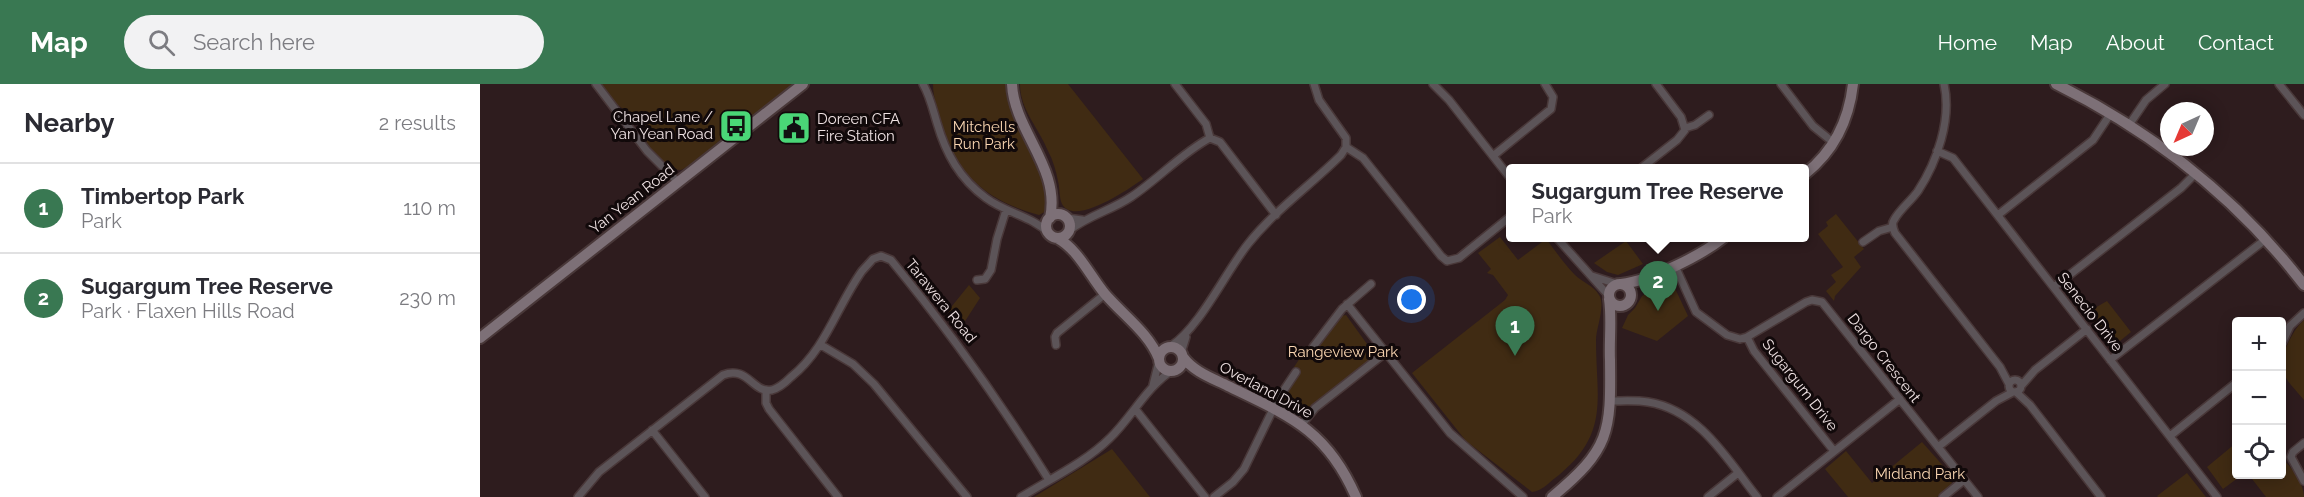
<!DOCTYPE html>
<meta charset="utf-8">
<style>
:root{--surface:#fff;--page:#f2f2f3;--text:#2b2b33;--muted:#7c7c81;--line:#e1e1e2;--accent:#397852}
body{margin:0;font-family:Raleway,sans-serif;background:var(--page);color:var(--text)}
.controls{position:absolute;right:18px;bottom:18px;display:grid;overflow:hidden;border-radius:6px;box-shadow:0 3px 15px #0003}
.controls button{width:54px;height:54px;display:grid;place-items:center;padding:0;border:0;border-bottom:2px solid var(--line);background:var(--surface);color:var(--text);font:30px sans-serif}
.compass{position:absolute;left:1680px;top:18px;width:54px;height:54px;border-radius:50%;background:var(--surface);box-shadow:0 3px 15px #0003;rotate:224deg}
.you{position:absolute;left:932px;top:216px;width:21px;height:21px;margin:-15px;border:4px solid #fff;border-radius:50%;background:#1a73e8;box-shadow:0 0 0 9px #1a73e833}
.badge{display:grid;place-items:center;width:39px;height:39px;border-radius:50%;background:var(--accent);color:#fff;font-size:20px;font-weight:700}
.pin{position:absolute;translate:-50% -50px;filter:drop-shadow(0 2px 3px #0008)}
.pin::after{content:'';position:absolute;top:32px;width:21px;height:18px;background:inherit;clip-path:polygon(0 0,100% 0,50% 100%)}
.popup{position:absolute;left:1026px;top:80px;width:303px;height:78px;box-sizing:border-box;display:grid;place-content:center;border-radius:6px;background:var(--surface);filter:drop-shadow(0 2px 4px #0005);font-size:20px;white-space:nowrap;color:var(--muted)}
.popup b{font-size:22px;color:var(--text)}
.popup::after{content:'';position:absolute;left:50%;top:100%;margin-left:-12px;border:12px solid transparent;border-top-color:var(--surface)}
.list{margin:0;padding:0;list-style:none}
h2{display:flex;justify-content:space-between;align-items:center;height:78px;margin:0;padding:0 24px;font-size:26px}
h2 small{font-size:20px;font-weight:400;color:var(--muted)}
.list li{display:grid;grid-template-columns:39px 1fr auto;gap:18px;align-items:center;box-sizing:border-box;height:90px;padding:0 24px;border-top:2px solid var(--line)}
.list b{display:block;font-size:22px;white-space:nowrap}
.list p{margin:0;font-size:20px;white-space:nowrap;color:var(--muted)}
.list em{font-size:20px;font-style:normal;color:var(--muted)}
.icon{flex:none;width:33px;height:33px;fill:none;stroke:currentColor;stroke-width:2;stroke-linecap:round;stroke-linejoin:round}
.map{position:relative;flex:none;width:1824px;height:413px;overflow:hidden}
header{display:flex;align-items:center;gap:36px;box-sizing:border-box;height:84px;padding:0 30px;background:var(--accent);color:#fff}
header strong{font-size:28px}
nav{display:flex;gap:33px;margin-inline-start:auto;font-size:21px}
.search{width:420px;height:54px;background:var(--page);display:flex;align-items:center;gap:15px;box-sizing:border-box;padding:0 21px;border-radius:33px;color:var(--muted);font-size:22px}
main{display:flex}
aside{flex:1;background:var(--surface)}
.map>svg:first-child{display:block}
</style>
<header>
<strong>Map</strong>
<div class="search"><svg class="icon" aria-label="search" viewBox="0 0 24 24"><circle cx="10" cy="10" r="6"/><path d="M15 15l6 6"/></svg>Search here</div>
<nav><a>Home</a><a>Map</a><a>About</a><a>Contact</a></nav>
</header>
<main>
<aside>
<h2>Nearby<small>2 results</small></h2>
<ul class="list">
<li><span class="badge">1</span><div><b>Timbertop Park</b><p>Park</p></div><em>110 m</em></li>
<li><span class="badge">2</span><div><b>Sugargum Tree Reserve</b><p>Park · Flaxen Hills Road</p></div><em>230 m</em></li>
</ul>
</aside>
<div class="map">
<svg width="1824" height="413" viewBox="0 0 1824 413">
<rect width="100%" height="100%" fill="#2e1c1e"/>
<path fill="#402b13" d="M121,0H317L273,34H268L261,30L259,31L263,41L250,47L215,79L201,86L190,85L171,67L159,41L150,30L135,19Z
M453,0H527L532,29L562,89L570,125L559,131C508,117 478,93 462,41C458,27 453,14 453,0Z
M540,0H588L663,95C649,105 594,143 582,120C579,114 580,104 578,97C576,87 573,76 568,67C559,44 540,26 540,0Z
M1356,130L1384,165L1374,173L1381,183L1355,212L1354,217L1346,207L1356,198L1351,191L1363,183L1338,150L1348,142L1346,138Z
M1020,153L1038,176L1066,155C1075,166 1084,180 1095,191C1102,198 1114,202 1119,211C1126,221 1116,244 1116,256C1116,314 1130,349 1079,391C1070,397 1063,407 1052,408L986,357L932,289L1025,216L1028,211L1013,191L1007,189L1011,185L998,169Z
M1146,157L1163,180L1138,191L1127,188L1114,179Z
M1189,197L1192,198L1208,232L1177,257L1142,244L1148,231L1155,224L1162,212L1170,206Z
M489,201L500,214L480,245L468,227Z
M1627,217L1651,248L1635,261H1630L1606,229Z
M866,231L895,271L893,273L825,327L802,315L819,289L814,283L828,262L836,267L861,232Z
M1824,236V316C1806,294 1794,288 1808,259C1813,250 1816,243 1824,236Z
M1442,358L1473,393L1471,402L1457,413H1368L1345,385L1366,367L1392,399Z
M1756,359V390L1762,391L1743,405L1727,383Z
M632,365L670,413H554Z
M1802,375C1812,383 1824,400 1824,413H1786L1769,391L1802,390Z
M1707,389L1726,413H1678L1677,412Z"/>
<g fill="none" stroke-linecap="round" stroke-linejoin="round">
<g stroke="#493839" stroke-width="10">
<path id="street" d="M116,0L167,67L198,98
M443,0C450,12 453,26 457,39C466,70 480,95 506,114C526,129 552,132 570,150
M695,0L726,40L730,54L740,58L796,131
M953,0L969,16L1031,95
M1301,0L1333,42L1354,59
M1464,0C1472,35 1457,78 1438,107C1431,117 1420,125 1414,136C1411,140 1413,144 1415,149L1520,283L1529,300
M1799,0L1824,31
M1649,41L1666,16L1685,0
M1205,44L1215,41L1229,31
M866,63L883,74L961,172L967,177L979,174L1031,132
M1457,67L1473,74L1737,413
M1013,72L1071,25L1073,13L1065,0
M1160,85L1197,56L1205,46L1201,33L1176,0
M1518,131L1613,56L1631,29
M587,134L602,136
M590,146C609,131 632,126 651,113C677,96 703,68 730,54
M1077,154L1129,212
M1383,158L1399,147L1413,143
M1195,182L1216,228L1247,251L1260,255L1267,253L1274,267L1354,367
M1112,192L1137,200
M497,196L505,195L511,186L517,155L526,126
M1574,203L1701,104L1716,89
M867,220L970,349L1043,413
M1267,253L1326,218L1332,216L1342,218L1498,413
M1802,259L1810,242L1824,229
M341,261L373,280L394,300L487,413
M576,261L575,253L577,249L625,210
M691,262C720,243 745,189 768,160C795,126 831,101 861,71L866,63V54L839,16L834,0
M833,263L862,225L891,200
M701,269L706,253
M1630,276L1786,155
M1529 302a6 6 0 1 1 12 0a6 6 0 1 1-12 0Z
M673,301L679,277
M1541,302L1555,286L1607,245
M286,306V319L289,325L358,413
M1536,308L1550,321L1621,413
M1131,317C1143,317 1156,316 1168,318C1219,326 1247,375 1277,413
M656,326L725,413
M822,340L835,324L905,269
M172,346L225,413
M1690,352L1756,299
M1824,359L1813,368L1811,373L1824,397
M1458,363L1516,317L1533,308
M98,413L119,388L243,291C268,281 273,310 292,306C299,304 306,298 311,293C346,265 357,222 382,187L393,175L401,172L411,176C469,246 520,318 569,396
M541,413C570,395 606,378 630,354C652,333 667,302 693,286
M734,413L753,398L764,385L798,315L816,288
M1228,413L1258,389
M1297,413L1420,315
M1463,413L1484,396"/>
</g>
<g stroke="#493839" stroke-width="14">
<path id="secondary" d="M532,0C534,47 581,84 570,134
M1576,0C1673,48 1758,115 1824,201
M1325,90C1354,67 1369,36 1373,0
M566 142a12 12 0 1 1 24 0a12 12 0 1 1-24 0Z
M577,154C598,165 610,192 625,210C643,231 669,249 679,275
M1129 211a11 11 0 1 1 22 0a11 11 0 1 1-22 0Z
M1141,200C1170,197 1220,172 1243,154
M0,254L323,0
M679 275a12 12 0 1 1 24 0a12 12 0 1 1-24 0Z
M703,273C714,288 732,294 748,302C810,332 847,346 876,413
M1072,413C1130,365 1131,349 1130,276C1129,256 1132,235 1129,215"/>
</g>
<use href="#street" stroke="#5c5458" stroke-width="7"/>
<use href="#secondary" stroke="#7d7077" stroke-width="10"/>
</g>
<defs>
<g id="bus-square" transform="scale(1.725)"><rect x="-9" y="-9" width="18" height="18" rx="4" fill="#4ad677" stroke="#11090a"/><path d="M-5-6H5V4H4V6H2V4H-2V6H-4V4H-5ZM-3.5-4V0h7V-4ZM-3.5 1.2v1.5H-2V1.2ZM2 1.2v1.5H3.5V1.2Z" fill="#111"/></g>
<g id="civic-square" transform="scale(1.725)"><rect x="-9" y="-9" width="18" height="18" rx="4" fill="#4ad677" stroke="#11090a"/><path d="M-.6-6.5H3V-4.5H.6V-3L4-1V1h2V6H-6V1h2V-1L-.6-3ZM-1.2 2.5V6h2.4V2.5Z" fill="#111"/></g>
</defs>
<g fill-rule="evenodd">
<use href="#bus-square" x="256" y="42"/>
<use href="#civic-square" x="314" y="44"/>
</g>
<g text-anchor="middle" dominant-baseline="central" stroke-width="6" stroke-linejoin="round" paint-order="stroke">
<g font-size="15" fill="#eee1e2" stroke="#11090a" text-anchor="end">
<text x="233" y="33">Chapel Lane /<tspan x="233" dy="17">Yan Yean Road</tspan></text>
<text x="337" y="35" text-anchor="start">Doreen CFA<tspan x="337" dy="17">Fire Station</tspan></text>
</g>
<g font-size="15" fill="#fad6b2" stroke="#11090a">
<text x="504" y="43">Mitchells<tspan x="504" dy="17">Run Park</tspan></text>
<text x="863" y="268">Rangeview Park</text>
<text x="1440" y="390">Midland Park</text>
</g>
<g font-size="15" fill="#eee1e2" stroke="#11090a">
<text transform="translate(152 115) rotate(-38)">Yan Yean Road</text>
<text transform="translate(461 217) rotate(51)">Tarawera Road</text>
<text transform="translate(1610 228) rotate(52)">Senecio Drive</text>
<text transform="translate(1404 274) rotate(52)">Dargo Crescent</text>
<text transform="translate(1320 301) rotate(52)">Sugargum Drive</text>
<text transform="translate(786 306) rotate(28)">Overland Drive</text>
</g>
</g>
</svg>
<div class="controls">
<button>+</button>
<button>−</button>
<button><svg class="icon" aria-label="locate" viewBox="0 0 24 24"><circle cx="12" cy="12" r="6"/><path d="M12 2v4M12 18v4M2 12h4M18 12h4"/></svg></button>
</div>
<svg class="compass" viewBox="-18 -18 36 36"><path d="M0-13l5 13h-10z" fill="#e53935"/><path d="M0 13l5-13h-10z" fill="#7c7c81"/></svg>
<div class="you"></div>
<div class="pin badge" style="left:1035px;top:272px">1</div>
<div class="pin badge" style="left:1178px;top:227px">2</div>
<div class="popup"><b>Sugargum Tree Reserve</b>Park</div>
</div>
</main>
